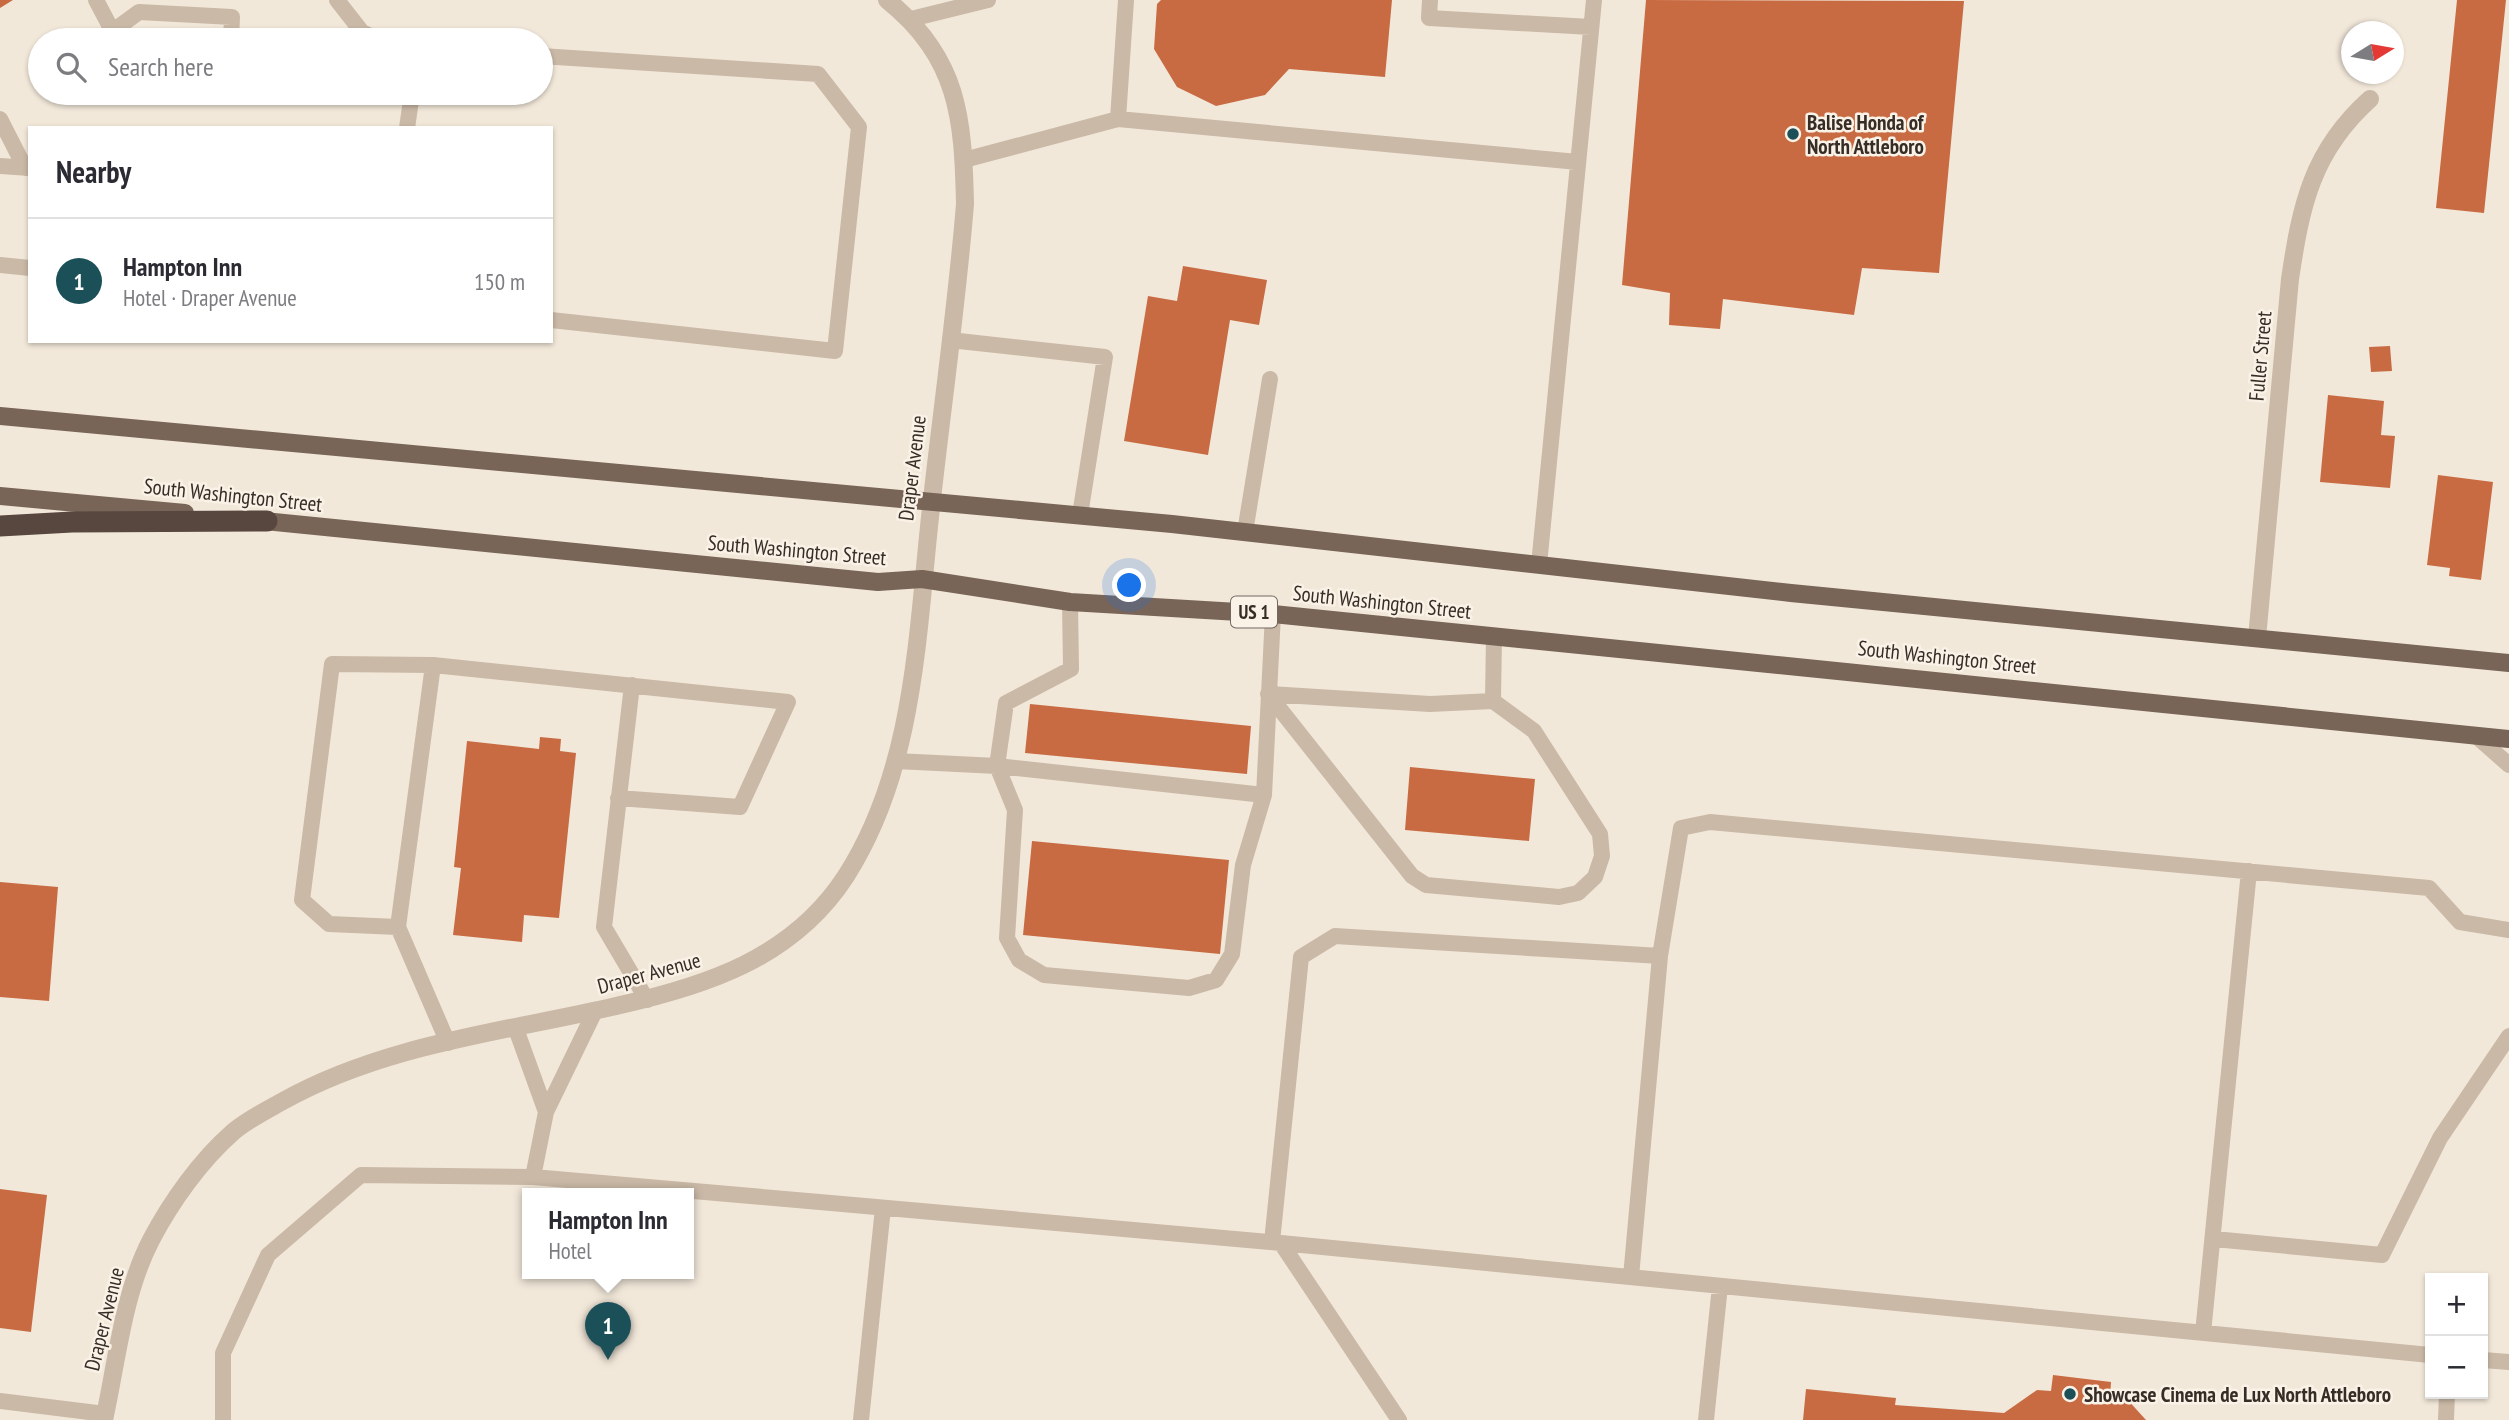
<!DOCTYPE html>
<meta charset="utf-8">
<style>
:root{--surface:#fff;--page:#f2f2f3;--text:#2b2b33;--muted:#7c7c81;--line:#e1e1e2;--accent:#1c5058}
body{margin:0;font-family:"PT Sans Narrow",sans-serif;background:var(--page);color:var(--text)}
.controls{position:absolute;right:21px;bottom:21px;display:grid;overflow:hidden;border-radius:0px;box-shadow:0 2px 5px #0004}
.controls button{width:63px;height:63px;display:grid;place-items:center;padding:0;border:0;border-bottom:2px solid var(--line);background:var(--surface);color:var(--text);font:35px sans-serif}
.compass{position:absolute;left:2341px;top:21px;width:63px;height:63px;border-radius:50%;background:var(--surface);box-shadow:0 2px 5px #0004;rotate:79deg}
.you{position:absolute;left:1130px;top:586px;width:24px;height:24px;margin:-18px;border:5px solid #fff;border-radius:50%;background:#1a73e8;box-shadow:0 0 0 10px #1a73e833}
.badge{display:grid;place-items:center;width:46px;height:46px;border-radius:50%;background:var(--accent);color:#fff;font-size:23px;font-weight:700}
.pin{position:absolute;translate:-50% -58px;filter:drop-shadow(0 2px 4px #0008)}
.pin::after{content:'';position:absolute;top:37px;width:24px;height:21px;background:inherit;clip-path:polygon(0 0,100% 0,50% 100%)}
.popup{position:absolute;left:522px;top:1188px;width:172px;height:91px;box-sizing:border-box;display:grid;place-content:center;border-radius:0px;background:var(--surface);filter:drop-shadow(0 2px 5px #0005);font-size:23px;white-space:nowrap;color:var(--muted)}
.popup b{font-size:26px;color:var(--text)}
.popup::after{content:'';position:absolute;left:50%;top:100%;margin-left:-14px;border:14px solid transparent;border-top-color:var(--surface)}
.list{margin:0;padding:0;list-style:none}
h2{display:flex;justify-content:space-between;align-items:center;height:91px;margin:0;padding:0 28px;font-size:30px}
h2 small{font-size:23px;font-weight:400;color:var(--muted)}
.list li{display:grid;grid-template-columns:46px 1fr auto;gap:21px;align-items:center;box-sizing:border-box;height:126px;padding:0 28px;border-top:2px solid var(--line)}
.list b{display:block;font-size:26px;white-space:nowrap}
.list p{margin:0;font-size:23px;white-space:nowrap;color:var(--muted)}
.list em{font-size:23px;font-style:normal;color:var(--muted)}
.icon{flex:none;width:38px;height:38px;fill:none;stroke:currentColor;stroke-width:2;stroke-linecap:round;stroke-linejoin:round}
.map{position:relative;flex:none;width:2509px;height:1420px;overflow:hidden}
.search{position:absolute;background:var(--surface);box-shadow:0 2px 5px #0004;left:28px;top:28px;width:525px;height:77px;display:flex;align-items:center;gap:18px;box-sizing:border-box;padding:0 24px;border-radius:38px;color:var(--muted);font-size:26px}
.panel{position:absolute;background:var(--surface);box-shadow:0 2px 5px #0004;left:28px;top:126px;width:525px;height:217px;border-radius:0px}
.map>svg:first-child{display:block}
</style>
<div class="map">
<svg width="2509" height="1420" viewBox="0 0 2509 1420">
<rect width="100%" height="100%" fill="#f2e8da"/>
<path fill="#c86b42" d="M0,0H13L0,8Z
M1161,0H1392L1385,77L1289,69L1265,95L1216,106L1177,87L1154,49L1157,4Z
M1646,0L1964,1L1939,273L1862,268L1854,315L1723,299L1720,329L1669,325L1670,293L1622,285Z
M2457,0H2506L2484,213L2436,208Z
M1183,266L1267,280L1259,325L1230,320L1208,455L1124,441L1148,296L1177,301Z
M2390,346L2392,371L2371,372L2369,347Z
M2328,395L2384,401L2381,435L2395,436L2390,488L2320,482Z
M2438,475L2493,482L2481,580L2449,576L2450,568L2427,565Z
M1030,704L1251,726L1247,774L1025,753Z
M540,737L561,739L560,751L576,753L559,918L524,915L522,942L453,935L461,868L454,867L467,741L539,749Z
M1410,767L1535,779L1529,841L1405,830Z
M1032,841L1229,860L1220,954L1023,935Z
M0,882L58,887L49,1001L0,997Z
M0,1189L47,1195L31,1332L0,1328Z
M2053,1375L2111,1382L2110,1398H2126L2146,1420H1803L1806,1389L1896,1398L1895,1405L2004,1413L2037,1390L2051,1391Z"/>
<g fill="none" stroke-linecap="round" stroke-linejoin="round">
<path stroke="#cab9a6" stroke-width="16" d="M96,0L116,38
M337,0L362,32L379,40
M1126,0L1118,119L1578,162
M1430,0L1429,18L1591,27
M911,19L988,0
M113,31L139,12L232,17L231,40
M541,56L818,74L859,127L835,351L551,320
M0,119L25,168
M407,128L412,93
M964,160L1118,119
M0,166L30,168
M0,265L30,268
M950,340L1105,357L1080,515
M1245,532L1270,379
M1539,565L1594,0
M1070,602L1071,669L1006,703L997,766L1015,810L1007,938L1019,960L1044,975L1189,988L1216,980L1232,954L1243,865L1264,795L1273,614
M632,685L604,927L647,1000
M1268,694L1412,876L1426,885L1559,897L1578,893L1595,877L1602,856L1600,834L1534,731L1493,701
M1268,694L1430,704L1493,701L1494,636
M2475,735L2509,765
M896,761L997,766L1264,795
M398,927L329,924L302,900L332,664L433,665
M516,1029L546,1112
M448,1043L398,927L433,665L788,702L740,807L618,798
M533,1177L546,1112L595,1011
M2214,1239L2382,1255L2440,1138L2509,1036
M1272,1242L1301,957L1335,936L1660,956L1681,828L1710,822L2429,888L2460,922L2509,930
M1281,1243L1399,1420
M1631,1277L1660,956
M2203,1333L2249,871
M2483,1360L2509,1362
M0,1401L105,1414
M223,1420V1353L268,1255L361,1175L533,1177L831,1203L1281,1243L2430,1355
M861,1420L883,1208
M1706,1420L1720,1286
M2446,1420L2447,1394"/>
<path stroke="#cab9a6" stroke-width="18" d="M2257,638L2290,279C2301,205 2312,151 2370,99
M104,1420C117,1361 123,1294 151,1240C171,1202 200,1161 233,1132C247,1120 267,1110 283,1101C385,1044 504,1032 616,1006C706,986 793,958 846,876C917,765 917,627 932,499C943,401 957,303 965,204C963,118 959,58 887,0"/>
<path stroke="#786558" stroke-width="18" d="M0,416L1172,524L1791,593L2509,663
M0,496L185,513
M254,520L878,582L922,579L1070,602L1273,614L2509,739"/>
<path stroke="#57473e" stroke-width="21" d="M0,526L72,522L267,521"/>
</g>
<g fill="#1c5058" stroke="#faf2e6" stroke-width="2.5">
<circle cx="1793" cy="134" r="7"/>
<circle cx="2070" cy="1394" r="7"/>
</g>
<g text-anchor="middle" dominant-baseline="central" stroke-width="5" stroke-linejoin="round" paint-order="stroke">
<rect fill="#faf2e6" stroke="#716860" stroke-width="2" x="1231" y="596.5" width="46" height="31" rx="5"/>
<g font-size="19" font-weight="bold" fill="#362d27">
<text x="1254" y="612">US 1</text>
</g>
<g font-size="21" font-weight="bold" fill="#362d27" stroke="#faf2e6" text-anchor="start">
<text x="1807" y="122">Balise Honda of<tspan x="1807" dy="24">North Attleboro</tspan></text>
<text x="2084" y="1394">Showcase Cinema de Lux North Attleboro</text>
</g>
<g font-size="21" fill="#362d27" stroke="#faf2e6">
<text transform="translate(2260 356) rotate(-85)">Fuller Street</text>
<text transform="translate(912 468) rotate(-83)">Draper Avenue</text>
<text transform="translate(233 495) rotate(6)">South Washington Street</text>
<text transform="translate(797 550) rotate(5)">South Washington Street</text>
<text transform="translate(1382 602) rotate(6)">South Washington Street</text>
<text transform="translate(1947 657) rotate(6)">South Washington Street</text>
<text transform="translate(649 973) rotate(-15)">Draper Avenue</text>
<text transform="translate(104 1319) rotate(-76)">Draper Avenue</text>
</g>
</g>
</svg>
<div class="controls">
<button>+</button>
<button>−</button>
</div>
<svg class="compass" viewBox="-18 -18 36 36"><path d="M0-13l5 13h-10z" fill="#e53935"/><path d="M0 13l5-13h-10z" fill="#7c7c81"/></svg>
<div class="you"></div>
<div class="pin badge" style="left:608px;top:1360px">1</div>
<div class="popup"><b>Hampton Inn</b>Hotel</div>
<div class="search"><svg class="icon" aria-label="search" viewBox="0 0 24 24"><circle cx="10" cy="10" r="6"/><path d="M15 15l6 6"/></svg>Search here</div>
<section class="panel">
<h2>Nearby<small></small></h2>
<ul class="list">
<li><span class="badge">1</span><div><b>Hampton Inn</b><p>Hotel · Draper Avenue</p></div><em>150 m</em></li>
</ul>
</section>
</div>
